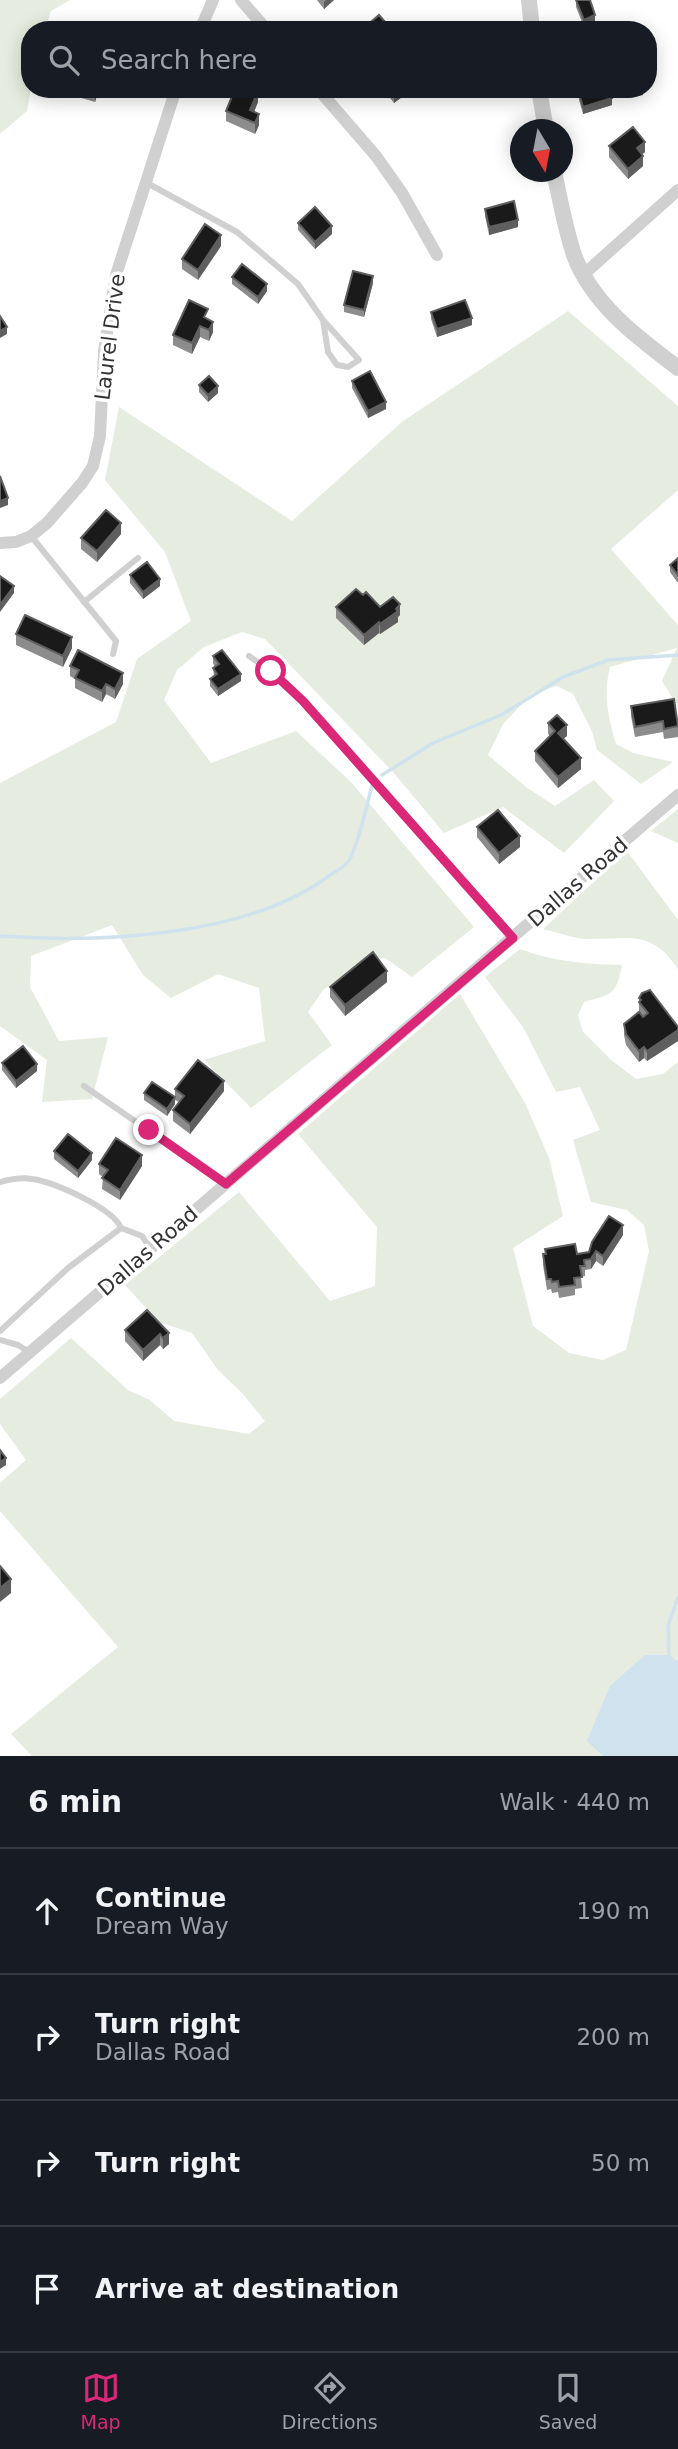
<!DOCTYPE html>
<meta charset="utf-8">
<style>
:root{--surface:#171b24;--page:#242831;--text:#f1f3f6;--muted:#9ea1a6;--line:#363941;--accent:#db2777}
body{margin:0;font-family:"DejaVu Sans",sans-serif;background:var(--page);color:var(--text)}
.compass{position:absolute;left:510px;top:119px;width:63px;height:63px;border-radius:50%;background:var(--surface);box-shadow:0 4px 18px #0003;rotate:170deg}
.stop{position:absolute;width:21px;height:21px;margin:-16px;border:5px solid #db2777;border-radius:50%;background:#fff}
.stop.end{background:#db2777;border-color:#fff;box-shadow:0 2px 7px #0008}
.list{margin:0;padding:0;list-style:none}
h2{display:flex;justify-content:space-between;align-items:center;height:91px;margin:0;padding:0 28px;font-size:30px}
h2 small{font-size:23px;font-weight:400;color:var(--muted)}
.list li{display:grid;grid-template-columns:46px 1fr auto;gap:21px;align-items:center;box-sizing:border-box;height:126px;padding:0 28px;border-top:2px solid var(--line)}
.list b{display:block;font-size:26px;white-space:nowrap}
.list p{margin:0;font-size:23px;white-space:nowrap;color:var(--muted)}
.list em{font-size:23px;font-style:normal;color:var(--muted)}
.icon{flex:none;width:38px;height:38px;fill:none;stroke:currentColor;stroke-width:2;stroke-linecap:round;stroke-linejoin:round}
.map{position:relative;flex:none;width:678px;height:1756px;overflow:hidden}
.search{position:absolute;background:var(--surface);box-shadow:0 4px 18px #0003;left:21px;right:21px;top:21px;height:77px;display:flex;align-items:center;gap:18px;box-sizing:border-box;padding:0 24px;border-radius:28px;color:var(--muted);font-size:26px}
.sheet{height:595px;background:var(--surface)}
nav{display:flex;justify-content:space-around;align-items:center;box-sizing:border-box;height:98px;border-top:2px solid var(--line);background:var(--surface);font-size:19px;color:var(--muted)}
nav a{display:grid;justify-items:center;gap:4px}
nav .on{color:var(--accent)}
.map>svg:first-child{display:block}
</style>
<div class="map">
<svg width="678" height="1756" viewBox="0 0 678 1756">
<rect width="100%" height="100%" fill="#fff"/>
<path fill="#e6ecdf" d="M0,0H70L51,11L45,30H30L31,89L27,111L0,134Z
M568,311L678,406V490L611,549L678,625V707L662,681L677,648L610,667C603,695 608,716 616,744L633,753L673,762L641,784L597,750L592,731L573,694L557,686L532,693L503,724L488,755L526,787L555,806L594,780L614,801L564,853L503,807L444,833L393,772L265,639L242,632L204,647L177,670L164,700L211,763L296,731L351,782L474,927L412,977L385,958L363,961L323,990L308,1012L332,1045L251,1108L204,1060L265,1041L259,988L218,974L171,998L143,975L112,925L31,956L30,987L59,1041L108,1037L92,1099L42,1102L47,1060L0,1026V783L116,722L137,659L191,621L165,552L105,480L119,407L292,521L403,421Z
M678,809V843L651,831Z
M627,851L678,920V969C651,928 627,940 586,939C572,938 557,932 543,929Z
M520,949C555,962 585,964 622,965C616,995 613,994 584,1002L578,1015L583,1032L610,1059L636,1079L663,1074L678,1062V1756H32L11,1734L118,1647L0,1511V1483L26,1460L0,1424V1399L71,1338L128,1390L150,1400L174,1421L249,1434L265,1421L242,1393L218,1370L192,1333L159,1322L125,1285L239,1192L330,1301L375,1286L377,1227L298,1134L460,994L525,1103L549,1158L563,1216L513,1248L533,1326L569,1353L603,1360L626,1350L649,1251L644,1225L627,1210L591,1202L573,1140L600,1130L580,1087L556,1092L523,1027L485,977Z"/>
<path fill="#cfe2ee" d="M645,1655H669L678,1662V1756H603L587,1741L610,1686Z"/>
<g fill="none" stroke-linecap="round" stroke-linejoin="round">
<path stroke="#cfe2ee" stroke-width="3.5" d="M382,775L433,743L501,715L563,677L608,660L678,655
M0,936C99,943 244,937 326,878C332,873 343,868 348,862C357,849 368,802 372,785
M669,1655L668,1626L678,1597"/>
<path stroke="#d0d0d0" stroke-width="6" d="M147,183L237,232L298,284L323,320L359,360L348,367L337,365L328,352L323,320
M31,536L116,641L113,654
M84,602L138,558
M249,656L271,671L303,701L513,938
M84,1086L226,1184
M0,1182C11,1179 21,1177 32,1179C54,1182 113,1208 121,1228
M0,1331L68,1268L121,1228L142,1236L151,1249
M0,1340L18,1345L29,1352"/>
<path stroke="#d0d0d0" stroke-width="12" d="M241,0L267,30
M200,30L213,0
M318,89L376,156L402,193L437,255
M583,275L678,190
M0,543L16,542L31,536L47,523L82,483L93,466L100,436L104,352L116,275L176,89
M0,1378L678,795"/>
<path stroke="#d0d0d0" stroke-width="16" d="M529,0L532,30
M539,89L546,130
M554,172C560,199 565,228 574,255C592,304 638,338 678,368"/>
</g>
<path fill="#8c8c8c" d="M317,0H334L324,9Z
M576,0L595,22L584,27L576,7Z
M371,22L392,30H371Z
M78,89H99L95,102L78,97Z
M383,89H410V91L394,103Z
M579,93L612,105L583,114L579,100Z
M258,102L254,112L259,125L255,134L226,121V111Z
M609,146L645,152L642,154L643,166L628,179L609,157Z
M485,209L518,227L489,235L485,216Z
M298,223L332,234L315,249L298,230Z
M221,246L198,280L182,269V259Z
M232,277L267,291L258,304L232,284Z
M373,283L364,317L344,312V305Z
M431,312L472,325L437,337L431,319Z
M208,319L213,332L209,341L200,337L192,354L173,345V335Z
M352,381L386,409L368,418L352,388Z
M199,385L218,393L208,402L199,392Z
M121,534L97,562L81,549V538Z
M678,558V583L670,572V565Z
M130,575L160,586L143,599L130,583Z
M363,595L380,607L400,615L398,617V622L380,634L379,633L364,645L336,618V607Z
M16,634L72,648L63,667L16,645Z
M213,656L241,681L218,696L210,686V679L214,676L213,668L215,667L213,663Z
M70,666L123,684L115,699L106,694L102,702L75,688V679L70,676Z
M631,706L678,722V737L664,739L663,732L635,737L631,716Z
M548,723L567,736L563,739L581,769L558,788L535,761V751L550,736L548,734Z
M477,827L520,847L499,864L477,837Z
M387,982L345,1016L330,997V987Z
M639,998L678,1027V1041L647,1061L644,1058L639,1062L626,1045L624,1035V1024L639,1012Z
M2,1063L37,1071L16,1088L2,1070Z
M175,1089L224,1091L190,1134L173,1121V1110L179,1102L175,1100Z
M144,1093L175,1104L167,1116L144,1100Z
M54,1151L92,1160L78,1178L54,1159Z
M99,1164L142,1166L120,1200L102,1189L103,1177L99,1174Z
M623,1235L603,1266L596,1261L591,1269L585,1270V1276L581,1277L582,1288L575,1289V1295L559,1298L558,1292L552,1293L551,1289L547,1290L543,1265V1254H545V1249L577,1254L589,1252Z
M147,1310L169,1344L163,1349L160,1345L143,1361L125,1341V1330Z"/>
<path fill="#5f5f5f" d="M326,0H334L324,9V2Z
M595,15V22L584,27V20Z
M96,89H99L95,102V91Z
M398,89H410V91L394,103V93Z
M637,89H643V95L630,98V91Z
M258,91V102L250,121V110Z
M612,98V105L583,114V107Z
M259,114V125L255,134V123Z
M645,142V152L637,159V148Z
M643,156V166L628,179V169Z
M518,220V227L489,235V227Z
M332,226V234L315,249V242Z
M221,235V246L198,280V270Z
M373,276V283L364,317V310Z
M267,284V291L258,304V297Z
M472,318V325L437,337V329Z
M213,322V332L209,341V330Z
M200,326V337L192,354V343Z
M7,327V334L0,338V331Z
M218,386V393L208,402V395Z
M386,402V409L368,418V411Z
M8,498V505L0,508V501Z
M121,523V534L97,562V551Z
M160,579V586L143,599V592Z
M14,586V593L0,612V605Z
M400,604V615L398,617V622L380,634V624Z
M379,622V633L364,645V635Z
M72,637V648L63,667V656Z
M123,673V684L115,699V689Z
M241,674V681L218,696V689Z
M106,684V694L102,702V691Z
M567,725V736L558,743V733Z
M581,758V769L558,788V777Z
M520,836V847L499,864V853Z
M387,971V982L345,1016V1005Z
M678,1030V1041L647,1061V1051Z
M644,1047V1058L639,1062V1051Z
M37,1064V1071L16,1088V1081Z
M224,1081V1091L190,1134V1124Z
M175,1097V1104L167,1116V1109Z
M92,1153V1160L78,1178V1171Z
M142,1155V1166L120,1200V1190Z
M623,1225V1235L603,1266V1256Z
M596,1251V1261L591,1269V1259Z
M169,1333V1344L163,1349V1338Z
M160,1334V1345L143,1361V1350Z
M6,1458V1465L0,1469V1462Z
M11,1579V1593L0,1602V1588Z"/>
<path fill="#1a1a1a" stroke="#5f5f5f" stroke-width="2" d="M576,0H590L595,15L584,20Z
M379,15L392,30H377L371,22Z
M235,89H254L258,91L250,110L259,114L255,123L226,111Z
M589,89H609L612,98L583,107L579,93Z
M633,127L645,142L637,148L643,156L628,169L609,146Z
M514,201L518,220L489,227L485,209Z
M315,207L332,226L315,242L298,223Z
M205,224L221,235L198,270L182,259Z
M242,264L267,284L258,297L232,277Z
M353,271L373,276L364,310L344,305Z
M189,300L208,309L204,317L213,322L209,330L200,326L192,343L173,335Z
M465,300L472,318L437,329L431,312Z
M0,316L7,327L0,331Z
M370,371L386,402L368,411L352,381Z
M209,376L218,386L208,395L199,385Z
M0,476L8,498L0,501Z
M106,510L121,523L97,551L81,538Z
M678,558V575L670,565Z
M147,562L160,579L143,592L130,575Z
M0,576L14,586L0,605Z
M356,589L363,595L366,592L380,607L393,597L400,604L396,609L398,611L380,624L379,622L364,635L336,607Z
M25,615L72,637L63,656L16,634Z
M78,650L123,673L115,689L106,684L102,691L75,678L79,670L70,666Z
M222,650L241,674L218,689L210,679L217,674L213,668L219,664L213,656Z
M674,699L678,726L664,729L663,721L635,727L631,706Z
M557,715L567,725L558,733L581,758L558,777L535,751L555,731L548,723Z
M498,810L520,836L499,853L477,827Z
M373,952L387,971L345,1005L330,987Z
M650,990L678,1027V1030L647,1051L644,1047L639,1051L626,1034L624,1024L639,1012L643,1017L648,1013L639,1002L641,1000L639,998L642,993Z
M23,1046L37,1064L16,1081L2,1063Z
M198,1060L224,1081L190,1124L173,1110L184,1096L175,1089Z
M152,1082L175,1097L167,1109L144,1093Z
M68,1134L92,1153L78,1171L54,1151Z
M116,1138L142,1155L120,1190L102,1178L108,1170L99,1164Z
M609,1216L623,1225L603,1256L596,1251L591,1259L584,1260L585,1266H580L582,1277L574,1278L575,1285L559,1287L558,1281L552,1282L551,1279H547L543,1254H546L545,1249L575,1244L577,1254L589,1252L592,1242Z
M147,1310L169,1333L163,1338L160,1334L143,1350L125,1330Z
M0,1450L6,1458L0,1462Z
M0,1566L11,1579L0,1588Z"/>
<g fill="none" stroke-linecap="round" stroke-linejoin="round">
<path stroke="#db2777" stroke-width="9" d="M149,1130L226,1184L513,938L303,701L271,671"/>
</g>
<g text-anchor="middle" dominant-baseline="central" stroke-width="7" stroke-linejoin="round" paint-order="stroke">
<g font-size="21" fill="#333" stroke="#fff">
<text transform="translate(110 337) rotate(-83)">Laurel Drive</text>
<text transform="translate(578 882) rotate(-41)">Dallas Road</text>
<text transform="translate(148 1251) rotate(-41)">Dallas Road</text>
</g>
</g>
</svg>
<svg class="compass" viewBox="-18 -18 36 36"><path d="M0-13l5 13h-10z" fill="#e53935"/><path d="M0 13l5-13h-10z" fill="#9ea1a6"/></svg>
<div class="stop" style="left:271px;top:671px"></div>
<div class="stop end" style="left:149px;top:1130px"></div>
<div class="search"><svg class="icon" aria-label="search" viewBox="0 0 24 24"><circle cx="10" cy="10" r="6"/><path d="M15 15l6 6"/></svg>Search here</div>
</div>
<section class="sheet">
<h2>6 min<small>Walk · 440 m</small></h2>
<ul class="list">
<li><svg class="icon" aria-label="ahead" viewBox="0 0 24 24"><path d="M12 20V5M6 11l6-6 6 6"/></svg><div><b>Continue</b><p>Dream Way</p></div><em>190 m</em></li>
<li><svg class="icon" aria-label="right" viewBox="0 0 24 24"><path d="M7 20v-9h11M14 6l5 5-5 5"/></svg><div><b>Turn right</b><p>Dallas Road</p></div><em>200 m</em></li>
<li><svg class="icon" aria-label="right" viewBox="0 0 24 24"><path d="M7 20v-9h11M14 6l5 5-5 5"/></svg><div><b>Turn right</b></div><em>50 m</em></li>
<li><svg class="icon" aria-label="arrive" viewBox="0 0 24 24"><path d="M6 21V4h12l-3 4 3 4H6"/></svg><div><b>Arrive at destination</b></div></li>
</ul>
</section>
<nav>
<a class="on"><svg class="icon" aria-label="map" viewBox="0 0 24 24"><path d="M3 6l6-2 6 2 6-2v14l-6 2-6-2-6 2zM9 4v14M15 6v14"/></svg>Map</a>
<a><svg class="icon" aria-label="directions" viewBox="0 0 24 24"><path d="M12 3l9 9-9 9-9-9zM9 14v-3h6M13 9l2 2-2 2"/></svg>Directions</a>
<a><svg class="icon" aria-label="saved" viewBox="0 0 24 24"><path d="M7 4h10v16l-5-4-5 4z"/></svg>Saved</a>
</nav>
